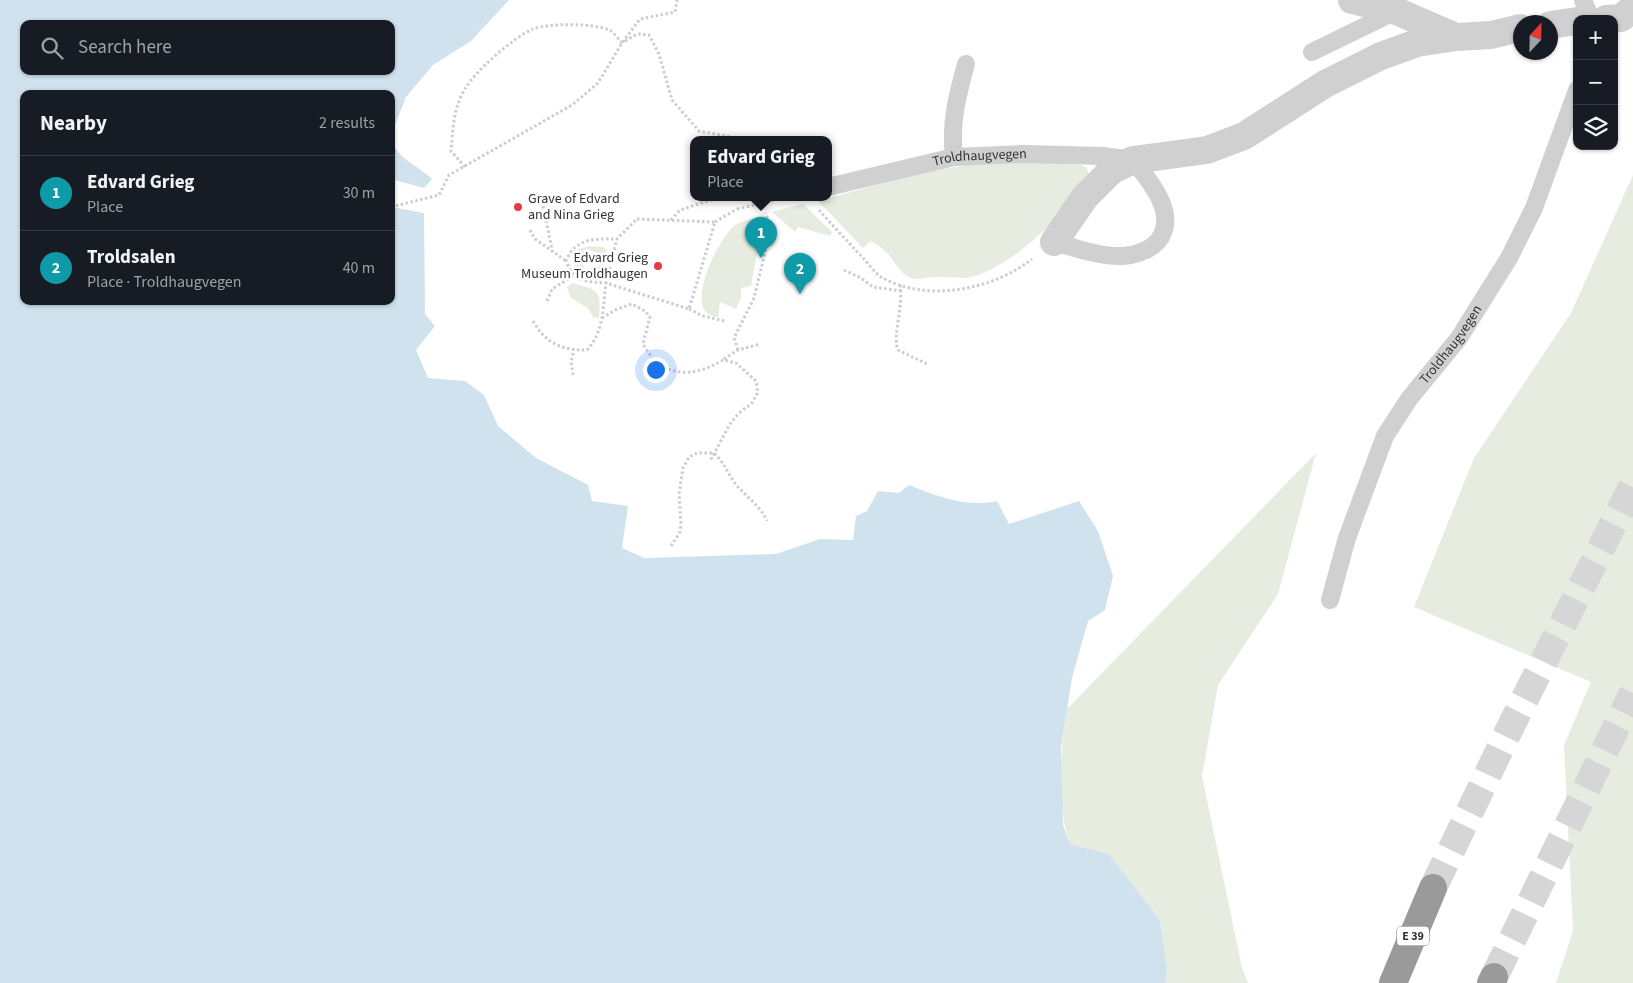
<!DOCTYPE html>
<meta charset="utf-8">
<style>
:root{--surface:#171b24;--page:#242831;--text:#f1f3f6;--muted:#9ea1a6;--line:#363941;--accent:#e63946}
body{margin:0;font-family:"Source Sans 3",sans-serif;background:var(--page);color:var(--text)}
.controls{position:absolute;right:15px;top:15px;display:grid;overflow:hidden;border-radius:10px;box-shadow:0 1px 4px #0004}
.controls button{width:45px;height:45px;display:grid;place-items:center;padding:0;border:0;border-bottom:1px solid var(--line);background:var(--surface);color:var(--text);font:25px sans-serif}
.compass{position:absolute;left:1513px;top:15px;width:45px;height:45px;border-radius:50%;background:var(--surface);box-shadow:0 1px 4px #0004;rotate:22deg}
.you{position:absolute;left:655px;top:369px;width:18px;height:18px;margin:-12px;border:4px solid #fff;border-radius:50%;background:#1a73e8;box-shadow:0 0 0 8px #1a73e833}
.badge{display:grid;place-items:center;width:32px;height:32px;border-radius:50%;background:var(--accent);color:#fff;font-size:16px;font-weight:700}
.pin{position:absolute;translate:-50% -41px;filter:drop-shadow(0 1px 2px #0008)}
.pin::after{content:'';position:absolute;top:26px;width:18px;height:15px;background:inherit;clip-path:polygon(0 0,100% 0,50% 100%)}
.popup{position:absolute;left:690px;top:136px;width:142px;height:65px;box-sizing:border-box;display:grid;place-content:center;border-radius:10px;background:var(--surface);filter:drop-shadow(0 1px 4px #0005);font-size:16px;white-space:nowrap;color:var(--muted)}
.popup b{font-size:19px;color:var(--text)}
.popup::after{content:'';position:absolute;left:50%;top:100%;margin-left:-10px;border:10px solid transparent;border-top-color:var(--surface)}
.list{margin:0;padding:0;list-style:none}
h2{display:flex;justify-content:space-between;align-items:center;height:65px;margin:0;padding:0 20px;font-size:21px}
h2 small{font-size:16px;font-weight:400;color:var(--muted)}
.list li{display:grid;grid-template-columns:32px 1fr auto;gap:15px;align-items:center;box-sizing:border-box;height:75px;padding:0 20px;border-top:1px solid var(--line)}
.list b{display:block;font-size:19px;white-space:nowrap}
.list p{margin:0;font-size:16px;white-space:nowrap;color:var(--muted)}
.list em{font-size:16px;font-style:normal;color:var(--muted)}
.icon{flex:none;width:28px;height:28px;fill:none;stroke:currentColor;stroke-width:2;stroke-linecap:round;stroke-linejoin:round}
.map{position:relative;flex:none;width:1633px;height:983px;overflow:hidden}
.search{position:absolute;background:var(--surface);box-shadow:0 1px 4px #0004;left:20px;top:20px;width:375px;height:55px;display:flex;align-items:center;gap:12px;box-sizing:border-box;padding:0 18px;border-radius:10px;color:var(--muted);font-size:19px}
.panel{position:absolute;background:var(--surface);box-shadow:0 1px 4px #0004;left:20px;top:90px;width:375px;height:215px;border-radius:10px}
.map>svg:first-child{display:block}
</style>
<div class="map">
<svg width="1633" height="983" viewBox="0 0 1633 983">
<rect width="100%" height="100%" fill="#fff"/>
<path fill="#e6ecdf" fill-rule="evenodd" d="M1035,162L1082,165L1087,168L1089,176C1066,213 1018,262 975,276C962,280 947,276 933,277C925,277 919,281 911,278C895,272 893,250 870,241L863,248L818,201L923,172L975,164Z
M1633,175V983H1556L1573,931L1564,745L1591,682L1414,607L1474,458L1571,313Z
M803,204L832,232L830,236L798,227L795,232L772,212Z
M764,215L751,286L741,288V298L736,309L720,302L718,317C679,315 720,236 734,226C742,220 755,218 764,215Z
M589,246L603,247L607,250C606,260 605,274 595,278L578,271L575,266L574,255L577,250ZM588,250L598,253L601,259L599,266L591,271L585,269L581,260L583,254Z
M573,283C600,291 601,290 599,318L593,317L588,308L571,298L567,287Z
M1316,453L1278,594L1218,685L1202,776L1242,968L1248,983H1166L1167,968L1160,920L1109,854L1070,844C1056,802 1060,753 1067,709Z"/>
<path fill="#cfe2ee" fill-rule="evenodd" d="M0,0H509L471,41L433,65L406,97L391,135V94H24V301H391V207L424,213L425,314L435,326L416,350L428,378L465,381L484,395L498,426L536,458L588,485L592,501L628,506L622,548L644,558L776,554L820,539L853,540L856,516L867,511L878,491L899,493L909,485C935,496 969,508 997,501L1009,524L1079,501L1098,531L1113,576L1105,610L1088,621L1072,678L1061,748L1063,825L1070,844L1109,854L1160,920L1167,968L1166,983H0ZM24,24H391V71H24Z
M391,140C400,161 416,164 432,179L424,188L391,179Z"/>
<g fill="none" stroke-linecap="round" stroke-linejoin="round">
<path stroke="#d6d6d6" stroke-width="28" stroke-dasharray="28 14" stroke-linecap="butt" d="M1433,888L1511,726L1633,485
M1494,977L1633,693"/>
<path stroke="#cdcdcd" stroke-width="3" stroke-dasharray="2.5 2.5" stroke-linecap="butt" d="M625,41L637,34L649,35L659,54L672,100L699,131L741,139
M465,167L451,151C453,130 453,108 465,89C475,71 514,37 533,29C549,23 593,23 609,30C614,32 618,39 622,43
M542,201L553,254
M391,207L439,195L449,175L572,105L598,83L622,43L640,19L675,12L677,0
M819,210C833,226 848,242 863,258C868,263 874,272 881,277C926,303 993,290 1032,259
M637,219L715,222L689,309L606,283L617,239Z
M671,220L680,210L720,197
M715,222L737,209
M530,230L535,239L566,261
M844,270L861,278L873,287L902,291
M900,285C904,305 892,336 898,350L927,364
M547,301L552,289L573,276
M689,309L703,316L725,321
M602,318L617,309L632,304L645,311L650,317L643,344C662,379 693,378 723,360L736,363L756,381L758,392L752,403L739,413L730,424L710,461
M533,321C545,343 563,351 587,350C604,332 603,306 606,283C584,281 576,283 566,261C576,237 595,239 617,239
M738,350L734,338L754,298L764,257L771,225L765,213
M724,359L738,350L760,344
M573,375L571,362L574,350
M671,546L680,532L681,524L679,494L683,468L689,457L697,453H714C724,462 727,472 734,482C745,496 760,505 767,521"/>
<g stroke="#d0d0d0" stroke-width="18">
<path d="M1583,0L1591,19"/>
<path d="M1312,52L1396,11"/>
<path d="M954,157C950,123 957,97 966,64"/>
<path id="s1" d="M828,187L954,157L1024,154L1103,156L1133,160C1150,181 1179,215 1158,241C1149,251 1135,255 1123,256C1100,257 1076,248 1054,242"/>
<path id="s2" d="M1330,600L1347,538L1385,436L1409,399L1459,338L1509,258L1534,208L1577,90"/>
</g>
<path stroke="#d0d0d0" stroke-width="28" d="M1352,0L1396,11L1456,37
M1606,19L1621,18L1633,8
M1550,25L1577,21
M1054,242L1085,197L1112,170L1133,160L1207,150L1244,136L1325,84L1381,56L1417,43L1456,37L1491,35L1520,28"/>
<path stroke="#9a9a9a" stroke-width="28" d="M1393,983L1433,888
M1491,983L1494,977"/>
<path stroke="#cdcdcd" stroke-width="3" stroke-dasharray="2.5 2.5" stroke-linecap="butt" d="M737,209L789,197"/>
</g>
<g fill="#e63946" stroke="#fff" stroke-width="2">
<circle cx="518" cy="207" r="5"/>
<circle cx="658" cy="266" r="5"/>
</g>
<g text-anchor="middle" dominant-baseline="central" stroke-width="5" stroke-linejoin="round" paint-order="stroke">
<rect fill="#fff" stroke="#707070" stroke-width="1" x="1397" y="926.5" width="32" height="19" rx="4"/>
<g font-size="12" font-weight="bold" fill="#333">
<text x="1413" y="936">E 39</text>
</g>
<g font-size="14" fill="#333" stroke="#fff">
<text stroke="none"><textPath href="#s1" startOffset="155">Troldhaugvegen</textPath></text>
<text stroke="none"><textPath href="#s2" startOffset="286">Troldhaugvegen</textPath></text>
</g>
<g font-size="14" fill="#333" stroke="#fff" text-anchor="start">
<text x="528" y="199">Grave of Edvard<tspan x="528" dy="16">and Nina Grieg</tspan></text>
<text x="648" y="258" text-anchor="end">Edvard Grieg<tspan x="648" dy="16">Museum Troldhaugen</tspan></text>
</g>
</g>
</svg>
<div class="controls">
<button>+</button>
<button>−</button>
<button><svg class="icon" aria-label="layers" viewBox="0 0 24 24"><path d="M12 4l9 5-9 5-9-5zM3 14l9 5 9-5"/></svg></button>
</div>
<svg class="compass" viewBox="-18 -18 36 36"><path d="M0-13l5 13h-10z" fill="#e53935"/><path d="M0 13l5-13h-10z" fill="#9ea1a6"/></svg>
<div class="you"></div>
<div class="pin badge" style="left:761px;top:258px;background:#0f9aa8">1</div>
<div class="popup"><b>Edvard Grieg</b>Place</div>
<div class="pin badge" style="left:800px;top:294px;background:#0f9aa8">2</div>
<div class="search"><svg class="icon" aria-label="search" viewBox="0 0 24 24"><circle cx="10" cy="10" r="6"/><path d="M15 15l6 6"/></svg>Search here</div>
<section class="panel">
<h2>Nearby<small>2 results</small></h2>
<ul class="list">
<li><span class="badge" style="background:#0f9aa8">1</span><div><b>Edvard Grieg</b><p>Place</p></div><em>30 m</em></li>
<li><span class="badge" style="background:#0f9aa8">2</span><div><b>Troldsalen</b><p>Place · Troldhaugvegen</p></div><em>40 m</em></li>
</ul>
</section>
</div>
